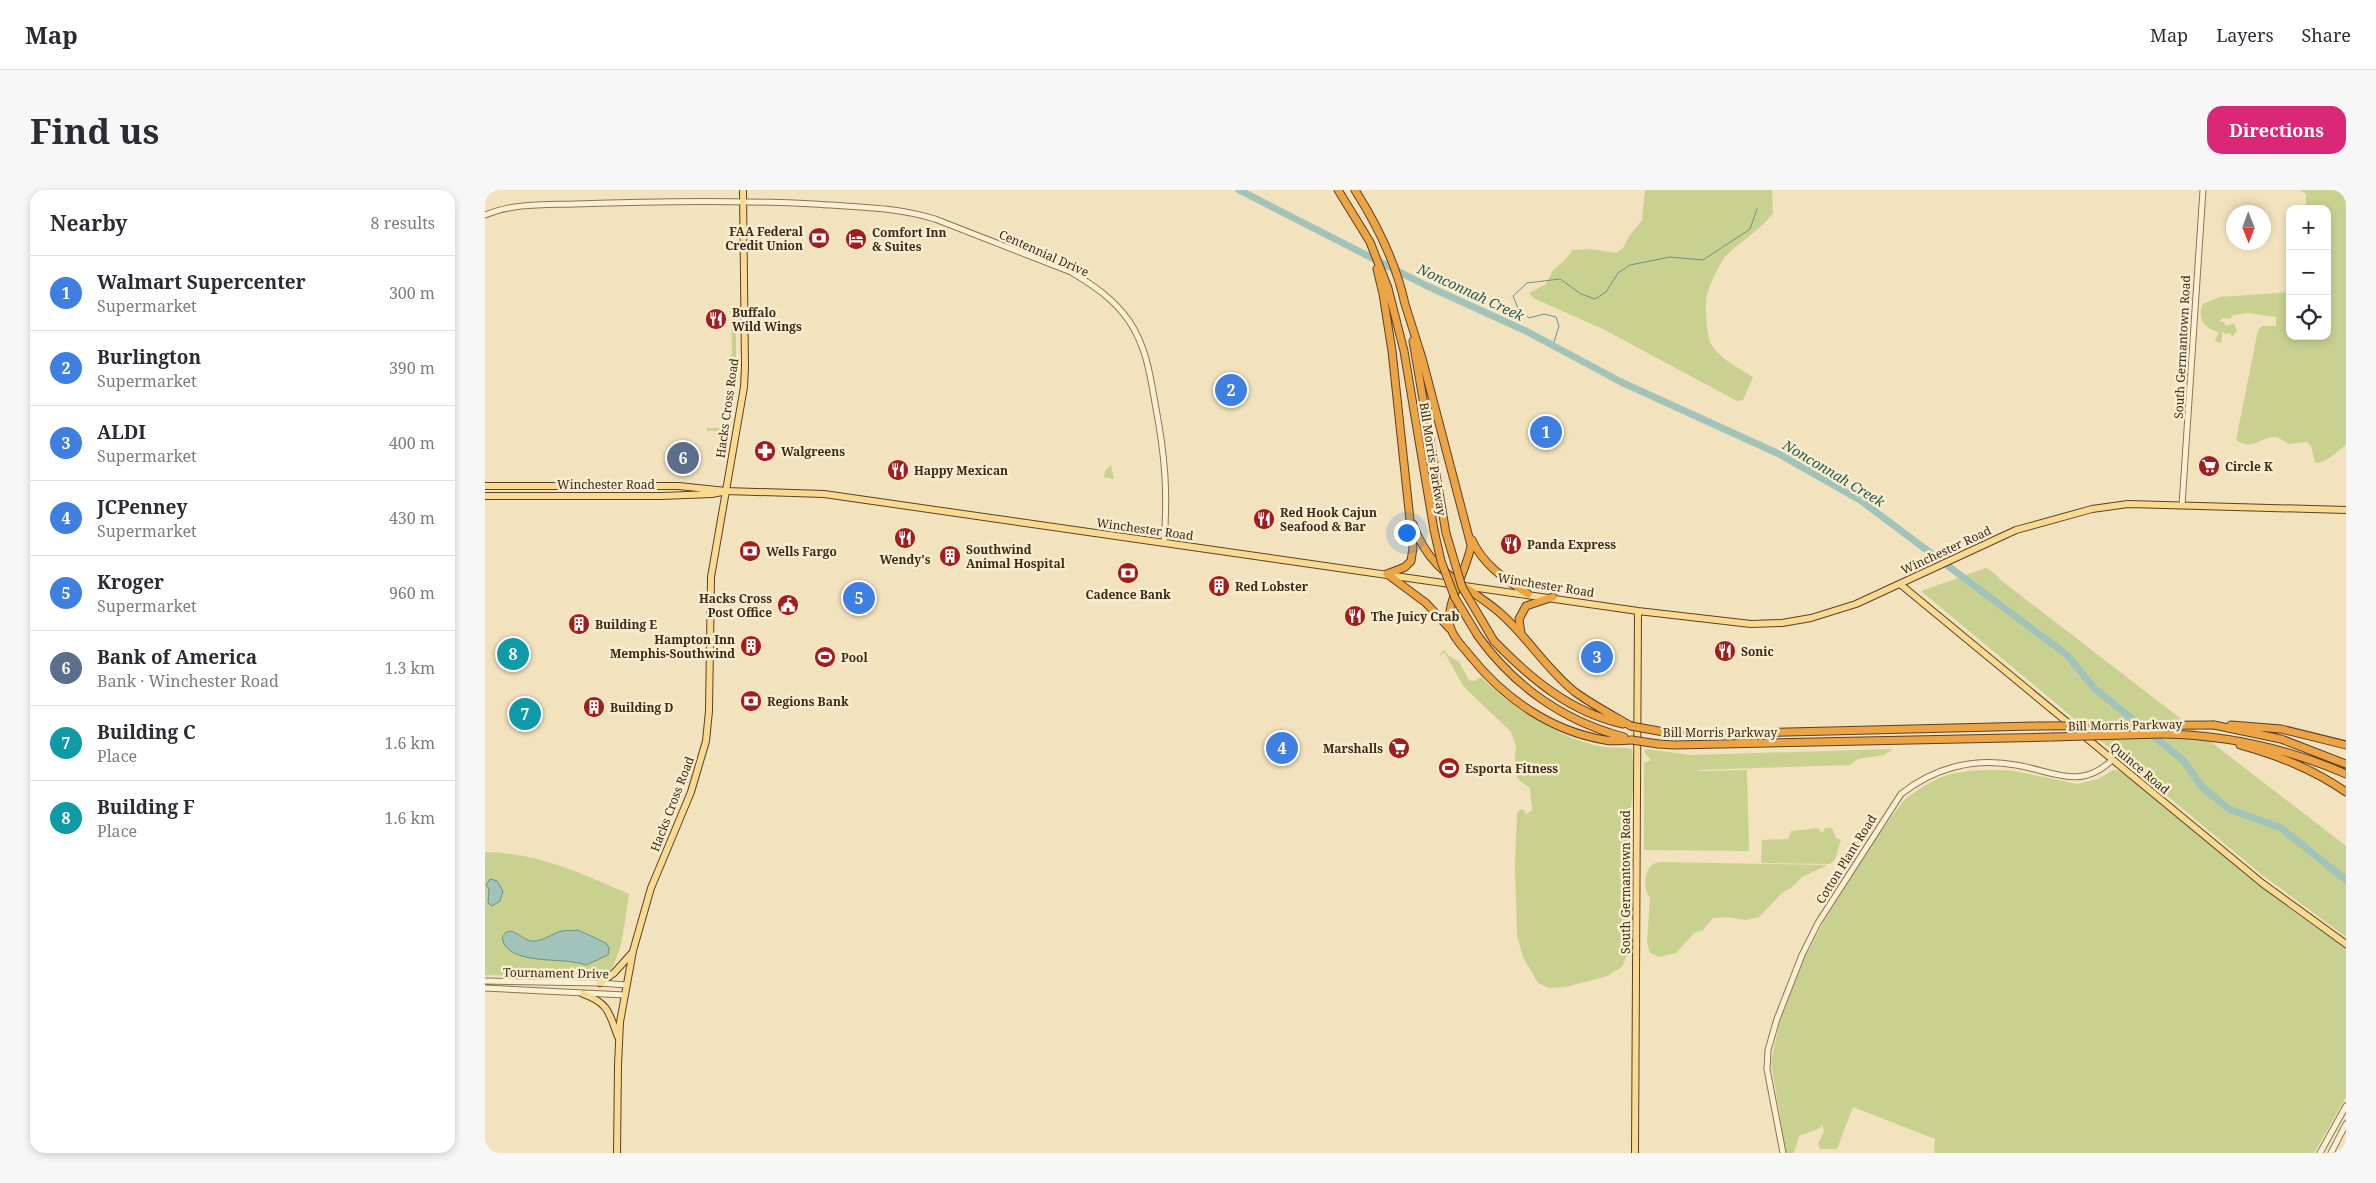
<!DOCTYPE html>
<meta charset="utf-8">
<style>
:root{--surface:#fff;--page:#f7f7f7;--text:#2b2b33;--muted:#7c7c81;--line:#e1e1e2;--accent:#db2777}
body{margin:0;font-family:"Noto Serif",serif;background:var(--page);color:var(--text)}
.controls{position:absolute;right:15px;top:15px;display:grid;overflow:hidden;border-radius:10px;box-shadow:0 2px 8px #0003}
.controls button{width:45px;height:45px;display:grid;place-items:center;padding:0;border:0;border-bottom:1px solid var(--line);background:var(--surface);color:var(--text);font:25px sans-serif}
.compass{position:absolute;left:1741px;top:15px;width:45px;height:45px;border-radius:50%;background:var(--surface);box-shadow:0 2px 8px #0003;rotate:179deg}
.you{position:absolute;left:921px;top:342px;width:18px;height:18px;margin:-12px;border:4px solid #fff;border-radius:50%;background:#1a73e8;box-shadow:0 0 0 8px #1a73e833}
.badge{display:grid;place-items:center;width:32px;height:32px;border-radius:50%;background:var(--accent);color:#fff;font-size:16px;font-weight:700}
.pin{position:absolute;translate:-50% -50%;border:2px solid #fff;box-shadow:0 1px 5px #0006}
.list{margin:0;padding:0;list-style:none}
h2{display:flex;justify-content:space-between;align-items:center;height:65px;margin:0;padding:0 20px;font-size:21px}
h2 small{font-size:16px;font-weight:400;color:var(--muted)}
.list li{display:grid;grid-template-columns:32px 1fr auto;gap:15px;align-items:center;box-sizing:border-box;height:75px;padding:0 20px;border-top:1px solid var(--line)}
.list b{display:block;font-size:19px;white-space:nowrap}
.list p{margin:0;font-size:16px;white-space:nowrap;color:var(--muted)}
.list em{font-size:16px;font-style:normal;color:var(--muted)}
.icon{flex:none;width:28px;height:28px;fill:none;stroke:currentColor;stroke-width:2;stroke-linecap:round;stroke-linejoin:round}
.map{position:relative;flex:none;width:1861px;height:963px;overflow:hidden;border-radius:15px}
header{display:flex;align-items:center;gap:30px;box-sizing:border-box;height:70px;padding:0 25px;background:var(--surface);border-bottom:1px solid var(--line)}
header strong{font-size:24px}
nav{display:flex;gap:28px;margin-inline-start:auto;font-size:18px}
.intro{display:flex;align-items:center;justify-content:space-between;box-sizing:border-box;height:120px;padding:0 30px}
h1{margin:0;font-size:35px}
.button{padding:12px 22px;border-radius:15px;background:var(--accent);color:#fff;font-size:18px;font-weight:700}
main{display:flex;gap:30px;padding:0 30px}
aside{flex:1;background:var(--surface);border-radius:15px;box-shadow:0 2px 8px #0003}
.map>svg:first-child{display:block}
</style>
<header>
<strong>Map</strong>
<nav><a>Map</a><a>Layers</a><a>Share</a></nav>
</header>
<div class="intro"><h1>Find us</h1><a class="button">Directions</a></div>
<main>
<aside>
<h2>Nearby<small>8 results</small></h2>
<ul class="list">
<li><span class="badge" style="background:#3f7fe0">1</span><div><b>Walmart Supercenter</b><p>Supermarket</p></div><em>300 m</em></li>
<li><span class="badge" style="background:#3f7fe0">2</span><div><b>Burlington</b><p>Supermarket</p></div><em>390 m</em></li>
<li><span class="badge" style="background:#3f7fe0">3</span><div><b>ALDI</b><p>Supermarket</p></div><em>400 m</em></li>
<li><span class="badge" style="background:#3f7fe0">4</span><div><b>JCPenney</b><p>Supermarket</p></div><em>430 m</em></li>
<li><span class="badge" style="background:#3f7fe0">5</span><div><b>Kroger</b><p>Supermarket</p></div><em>960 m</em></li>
<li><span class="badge" style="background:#5c6f8a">6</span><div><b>Bank of America</b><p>Bank · Winchester Road</p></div><em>1.3 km</em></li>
<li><span class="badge" style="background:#0f9aa8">7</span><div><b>Building C</b><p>Place</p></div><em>1.6 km</em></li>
<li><span class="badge" style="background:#0f9aa8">8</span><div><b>Building F</b><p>Place</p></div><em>1.6 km</em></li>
</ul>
</aside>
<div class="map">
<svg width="1861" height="963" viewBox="0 0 1861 963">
<rect width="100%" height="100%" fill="#f2e3be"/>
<path fill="#c9d191" d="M1160,0H1287L1288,23C1274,42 1256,50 1240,67C1236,71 1223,99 1222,104C1220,115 1221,145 1226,154C1234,168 1255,179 1268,187L1258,210L1252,211L1118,139L1048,108L1044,103L1061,94L1068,80L1079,71L1088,60L1105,59L1131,63L1138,58L1144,46L1157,30Z
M1815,0H1861V255C1850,263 1843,272 1830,273L1826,256L1822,252L1804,254C1799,252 1795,247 1789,247C1777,247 1767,261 1751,250L1773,140L1777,136H1791V127L1763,123L1748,125L1745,129L1737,128L1735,132H1739L1741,136L1749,133L1752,141L1747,147L1745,143L1740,144L1737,141V152L1734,153L1730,150L1734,142C1720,140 1711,127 1718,114L1735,107L1805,102V146H1842V19H1821V4Z
M244,121H251V167L244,166L247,164L246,123Z
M248,171H251L242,241H222V235L223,238H236L238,234Z
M626,275L629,289L619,287L620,281Z
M1501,378L1508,382L1517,391L1861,656V747L1776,684L1436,401Z
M959,460L964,466L974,472L984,490L989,491L996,487C1024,516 1079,552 1120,557C1129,558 1138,557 1147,559L1149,589L1146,616L1143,763L1137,777L1122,786L1081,797L1064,798L1053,793L1038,767L1032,746L1030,675L1032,623L1036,619L1039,620L1041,624L1047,620L1045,598L1035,591L1029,583L1031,557L1026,542L978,496L960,463L954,465Z
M1161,559L1206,565L1408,559L1399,565L1373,569L1365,575L1213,580V581L1262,580L1264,661L1159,660V573L1166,570L1159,562Z
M1514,580L1530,581L1592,594L1613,589L1628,580L1635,581L1861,758V907L1829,963H1449L1450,949L1368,917L1352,959H1335L1333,953L1339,942L1337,934L1335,938L1314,946L1309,963H1301L1286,872L1295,830L1315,777L1339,731L1394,644L1419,610C1454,584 1469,580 1514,580Z
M1334,638L1335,642H1338L1340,638H1347L1351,648L1356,650L1350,669L1345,674L1276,673L1277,650L1303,649L1306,641Z
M0,662C54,663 95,683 144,704C141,723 137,772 121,785C118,787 113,787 110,788L0,785Z
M1171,673L1175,672L1343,675L1317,687L1306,698L1297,703L1274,727L1260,730L1243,727L1228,728L1218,740L1209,743L1191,763L1174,767L1165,763L1162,752L1165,707C1157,700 1159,676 1171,673Z"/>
<path fill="#a2c3ba" stroke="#689288" d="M5,689L12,691L18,701L15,711L7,716L3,713L4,699L1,695Z
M93,740L121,753L124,758L123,765L101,775C78,766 23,777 17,748C24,733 34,747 43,750C53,755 67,743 77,741C82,740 87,741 93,740Z"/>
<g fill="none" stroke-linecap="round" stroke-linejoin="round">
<path stroke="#689288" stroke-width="1" d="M1068,155L1074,136L1071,127L1059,124L1044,128L1033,118L1028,106L1042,93L1075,89L1096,104L1110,109L1121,102L1133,83L1145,75L1185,67L1218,70L1265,39L1272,19"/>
<path stroke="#a2c3ba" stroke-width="7" d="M754,0L940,95L1041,141L1136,192L1294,264L1375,310L1582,465L1610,499L1698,570L1718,598L1744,619L1796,638L1861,690"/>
<g stroke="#8d7355" stroke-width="7">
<path id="minor" d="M0,25C28,13 60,15 90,14C170,11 250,10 329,14C371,17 410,17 450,29L586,82C608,95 629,109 644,131C661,156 665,184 670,213C680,265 683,301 679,353
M1697,315L1718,0
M0,791L115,793L141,795
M0,798L140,805
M1298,963L1282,879L1283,860L1292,829L1317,765L1333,733L1416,604C1449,578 1489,567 1531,575C1568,581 1595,601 1627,570
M1835,963L1861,916
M1846,963L1861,934"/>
</g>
<g stroke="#5a402a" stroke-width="8">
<path id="major" d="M0,296H194L241,301L339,304L1153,421L1266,434L1297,433L1326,428L1371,414L1531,340L1607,319L1643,314L1861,320
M0,306H176L227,304L237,302
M1415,394L1777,693L1861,754
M115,793L129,783L146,764
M98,804C124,813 124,823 133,847
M132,963L133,875L135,832L148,761L166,698L206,602L221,551L224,521L226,387L259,197L260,177L258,0
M1150,963L1153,421"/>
</g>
<g stroke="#5a402a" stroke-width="9">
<path id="highway" d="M853,0L885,52L903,98L919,161L949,340
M870,0C893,36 911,73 920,114
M892,79L898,104L907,161L928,358L926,371L920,377L902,384
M919,111L937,168L986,355C984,376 957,419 966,439C969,449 980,459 986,467C1020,509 1066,541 1120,550C1129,552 1138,550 1147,550
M928,151L961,343
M928,334C945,383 978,392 1014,422C1042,446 1061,479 1090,502C1108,515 1127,525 1146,536
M987,350C998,375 1021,390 1043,404
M902,384L941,413L965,439
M1036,443L1034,429L1041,416L1068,407
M993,446C1029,496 1079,531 1139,547
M1009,451C1046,489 1085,522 1138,534
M1729,535L1796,549L1861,574
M1746,535L1796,539L1861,555
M1179,542L1221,544L1553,536
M1677,544C1742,545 1802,558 1861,584
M1173,554L1189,555L1567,547
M1755,555C1794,566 1828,579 1861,602"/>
</g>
<use href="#minor" stroke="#fcf0d2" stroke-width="5"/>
<use href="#major" stroke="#fada91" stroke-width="6"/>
<use href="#highway" stroke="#eca445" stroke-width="7"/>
<g stroke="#5a402a" stroke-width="9" stroke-linecap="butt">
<path id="highway-bridge" d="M949,340L956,371L970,408L993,446
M961,343L977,397L1009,451
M1146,536L1179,542
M1553,536L1729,535
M1567,547L1677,544
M1147,550L1173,554"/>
</g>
<use href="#highway-bridge" stroke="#eca445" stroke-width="7"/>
</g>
<defs>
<g id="bank-disc" transform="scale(1.125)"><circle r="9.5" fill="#a21e1e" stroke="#f9edce"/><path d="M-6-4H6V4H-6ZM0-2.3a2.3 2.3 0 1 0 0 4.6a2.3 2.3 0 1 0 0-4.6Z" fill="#fff"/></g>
<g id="hotel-disc" transform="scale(1.125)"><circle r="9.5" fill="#a21e1e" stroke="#f9edce"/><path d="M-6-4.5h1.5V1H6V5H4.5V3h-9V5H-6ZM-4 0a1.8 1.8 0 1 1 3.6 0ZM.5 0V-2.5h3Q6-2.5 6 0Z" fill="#fff"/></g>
<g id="restaurant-disc" transform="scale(1.125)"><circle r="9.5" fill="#a21e1e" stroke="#f9edce"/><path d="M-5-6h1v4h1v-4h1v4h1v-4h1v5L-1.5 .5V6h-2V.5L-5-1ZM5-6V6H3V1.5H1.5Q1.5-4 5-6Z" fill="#fff"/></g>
<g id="pharmacy-disc" transform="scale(1.125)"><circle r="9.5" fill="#a21e1e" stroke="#f9edce"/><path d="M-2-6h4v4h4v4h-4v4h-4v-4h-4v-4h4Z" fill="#fff"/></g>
<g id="supermarket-disc" transform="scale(1.125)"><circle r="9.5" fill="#a21e1e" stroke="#f9edce"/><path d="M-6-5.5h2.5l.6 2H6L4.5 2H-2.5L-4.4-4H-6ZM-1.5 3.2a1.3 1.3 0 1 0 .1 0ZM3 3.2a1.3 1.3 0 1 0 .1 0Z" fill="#fff"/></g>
<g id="building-disc" transform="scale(1.125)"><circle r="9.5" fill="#a21e1e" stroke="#f9edce"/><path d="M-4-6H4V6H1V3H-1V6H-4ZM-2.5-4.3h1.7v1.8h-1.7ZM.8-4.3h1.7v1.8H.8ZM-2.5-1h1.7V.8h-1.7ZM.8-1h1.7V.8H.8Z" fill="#fff"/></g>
<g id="civic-disc" transform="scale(1.125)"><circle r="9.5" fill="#a21e1e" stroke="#f9edce"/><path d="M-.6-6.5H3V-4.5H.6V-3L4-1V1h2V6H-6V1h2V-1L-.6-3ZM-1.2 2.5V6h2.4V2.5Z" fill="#fff"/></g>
<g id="stadium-disc" transform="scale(1.125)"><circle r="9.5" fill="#a21e1e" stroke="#f9edce"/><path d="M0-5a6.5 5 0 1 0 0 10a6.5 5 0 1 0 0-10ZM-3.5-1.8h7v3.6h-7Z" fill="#fff"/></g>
</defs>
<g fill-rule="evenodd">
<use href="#bank-disc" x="334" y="48"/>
<use href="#hotel-disc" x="371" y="49"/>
<use href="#restaurant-disc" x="231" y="129"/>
<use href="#pharmacy-disc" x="280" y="261"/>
<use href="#supermarket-disc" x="1724" y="276"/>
<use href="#restaurant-disc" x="413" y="280"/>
<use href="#restaurant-disc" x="779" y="329"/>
<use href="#restaurant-disc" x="420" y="348"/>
<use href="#restaurant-disc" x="1026" y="354"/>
<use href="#bank-disc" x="265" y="361"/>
<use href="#building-disc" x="465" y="366"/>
<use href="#bank-disc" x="643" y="383"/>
<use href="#building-disc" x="734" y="396"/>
<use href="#civic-disc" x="303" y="415"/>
<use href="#restaurant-disc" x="870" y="426"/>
<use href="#building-disc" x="94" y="434"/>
<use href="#building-disc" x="266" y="456"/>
<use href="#restaurant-disc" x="1240" y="461"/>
<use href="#stadium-disc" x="340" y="467"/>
<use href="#bank-disc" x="266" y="511"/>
<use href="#building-disc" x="109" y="517"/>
<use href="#supermarket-disc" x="914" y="558"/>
<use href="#stadium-disc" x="964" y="578"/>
</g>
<g text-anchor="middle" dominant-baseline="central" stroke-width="5" stroke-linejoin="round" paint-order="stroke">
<g font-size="12" font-weight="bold" fill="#3a2a1b" stroke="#f9edce" text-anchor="start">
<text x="318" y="41" text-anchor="end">FAA Federal<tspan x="318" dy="14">Credit Union</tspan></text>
<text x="387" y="42">Comfort Inn<tspan x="387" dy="14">&amp; Suites</tspan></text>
<text x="247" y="122">Buffalo<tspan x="247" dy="14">Wild Wings</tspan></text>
<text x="296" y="261">Walgreens</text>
<text x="1740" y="276">Circle K</text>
<text x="429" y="280">Happy Mexican</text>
<text x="795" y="322">Red Hook Cajun<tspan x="795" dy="14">Seafood &amp; Bar</tspan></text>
<text x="1042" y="354">Panda Express</text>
<text x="481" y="359">Southwind<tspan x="481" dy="14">Animal Hospital</tspan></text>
<text x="281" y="361">Wells Fargo</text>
<text x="420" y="369" text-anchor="middle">Wendy's</text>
<text x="750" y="396">Red Lobster</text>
<text x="643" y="404" text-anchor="middle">Cadence Bank</text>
<text x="287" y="408" text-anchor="end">Hacks Cross<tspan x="287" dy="14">Post Office</tspan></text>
<text x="886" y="426">The Juicy Crab</text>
<text x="110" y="434">Building E</text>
<text x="250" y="449" text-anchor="end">Hampton Inn<tspan x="250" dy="14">Memphis-Southwind</tspan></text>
<text x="1256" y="461">Sonic</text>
<text x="356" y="467">Pool</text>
<text x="282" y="511">Regions Bank</text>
<text x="125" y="517">Building D</text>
<text x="898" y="558" text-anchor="end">Marshalls</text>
<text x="980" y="578">Esporta Fitness</text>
</g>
<g font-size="12" fill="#3a2a1b" stroke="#f9edce">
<text transform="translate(559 63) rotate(24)">Centennial Drive</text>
<text transform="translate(1697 157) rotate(-87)">South Germantown Road</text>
<text transform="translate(242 218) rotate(-82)">Hacks Cross Road</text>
<text transform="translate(948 269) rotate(81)">Bill Morris Parkway</text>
<text x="121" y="294">Winchester Road</text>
<text transform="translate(660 339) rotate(8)">Winchester Road</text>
<text transform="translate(1461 360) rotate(-25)">Winchester Road</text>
<text transform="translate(1061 395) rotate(9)">Winchester Road</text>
<text transform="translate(1640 535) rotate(-1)">Bill Morris Parkway</text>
<text x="1235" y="542">Bill Morris Parkway</text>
<text transform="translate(1655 578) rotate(40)">Quince Road</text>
<text transform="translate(187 614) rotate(-69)">Hacks Cross Road</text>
<text transform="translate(1361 669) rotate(-58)">Cotton Plant Road</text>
<text transform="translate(1140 692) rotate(-90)">South Germantown Road</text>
<text transform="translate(71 783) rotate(1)">Tournament Drive</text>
</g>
<g font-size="14" font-style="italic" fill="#285c59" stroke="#f9edce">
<text transform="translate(986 102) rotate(25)">Nonconnah Creek</text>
<text transform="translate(1349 283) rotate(31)">Nonconnah Creek</text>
</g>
</g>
</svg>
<div class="controls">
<button>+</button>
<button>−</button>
<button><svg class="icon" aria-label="locate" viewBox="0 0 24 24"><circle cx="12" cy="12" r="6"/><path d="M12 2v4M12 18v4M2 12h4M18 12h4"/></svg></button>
</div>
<svg class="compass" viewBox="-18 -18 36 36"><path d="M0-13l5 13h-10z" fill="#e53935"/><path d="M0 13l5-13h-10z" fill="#7c7c81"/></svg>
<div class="you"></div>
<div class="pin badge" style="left:1061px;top:242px;background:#3f7fe0">1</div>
<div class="pin badge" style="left:746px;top:200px;background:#3f7fe0">2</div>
<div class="pin badge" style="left:1112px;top:467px;background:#3f7fe0">3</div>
<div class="pin badge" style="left:797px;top:558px;background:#3f7fe0">4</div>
<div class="pin badge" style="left:374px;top:408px;background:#3f7fe0">5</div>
<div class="pin badge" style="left:198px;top:268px;background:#5c6f8a">6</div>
<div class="pin badge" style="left:40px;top:524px;background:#0f9aa8">7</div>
<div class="pin badge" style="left:28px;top:464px;background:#0f9aa8">8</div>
</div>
</main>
